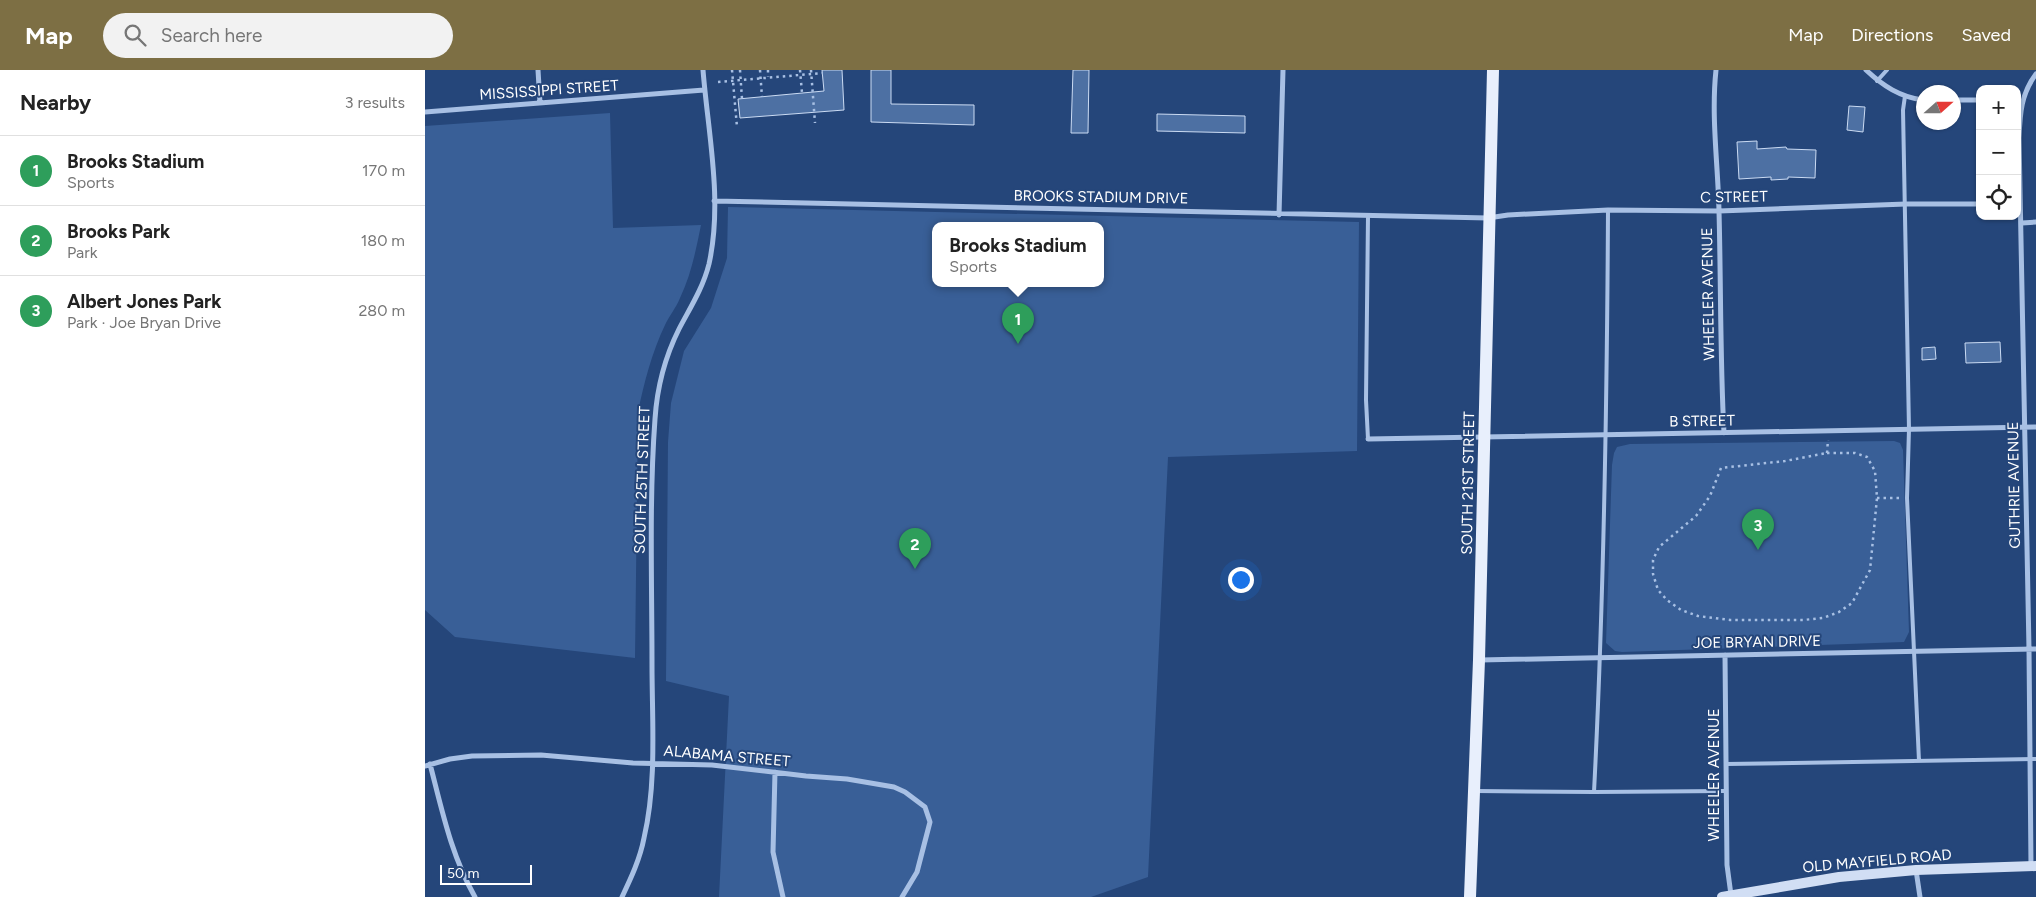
<!DOCTYPE html>
<meta charset="utf-8">
<style>
:root{--surface:#fff;--page:#f2f2f2;--text:#222;--muted:#767676;--line:#e0e0e0;--accent:#7d6f44}
body{margin:0;font-family:Figtree,sans-serif;background:var(--page);color:var(--text)}
.controls{position:absolute;right:15px;top:15px;display:grid;overflow:hidden;border-radius:10px;box-shadow:0 1px 4px #0004}
.controls button{width:45px;height:45px;display:grid;place-items:center;padding:0;border:0;border-bottom:1px solid var(--line);background:var(--surface);color:var(--text);font:25px sans-serif}
.compass{position:absolute;left:1491px;top:15px;width:45px;height:45px;border-radius:50%;background:var(--surface);box-shadow:0 1px 4px #0004;rotate:69deg}
.scale{position:absolute;left:15px;bottom:12px;width:92px;box-sizing:border-box;padding-left:5px;border:2px solid #fff;border-top:0;font-size:14px;line-height:18px;white-space:nowrap;color:#fff;-webkit-text-stroke:4px #25467a;paint-order:stroke}
.you{position:absolute;left:815px;top:509px;width:18px;height:18px;margin:-12px;border:4px solid #fff;border-radius:50%;background:#1a73e8;box-shadow:0 0 0 8px #1a73e833}
.badge{display:grid;place-items:center;width:32px;height:32px;border-radius:50%;background:var(--accent);color:#fff;font-size:16px;font-weight:700}
.pin{position:absolute;translate:-50% -41px;filter:drop-shadow(0 1px 2px #0008)}
.pin::after{content:'';position:absolute;top:26px;width:18px;height:15px;background:inherit;clip-path:polygon(0 0,100% 0,50% 100%)}
.popup{position:absolute;left:507px;top:152px;width:172px;height:65px;box-sizing:border-box;display:grid;place-content:center;border-radius:10px;background:var(--surface);filter:drop-shadow(0 1px 4px #0005);font-size:16px;white-space:nowrap;color:var(--muted)}
.popup b{font-size:19px;color:var(--text)}
.popup::after{content:'';position:absolute;left:50%;top:100%;margin-left:-10px;border:10px solid transparent;border-top-color:var(--surface)}
.list{margin:0;padding:0;list-style:none}
h2{display:flex;justify-content:space-between;align-items:center;height:65px;margin:0;padding:0 20px;font-size:21px}
h2 small{font-size:16px;font-weight:400;color:var(--muted)}
.list li{display:grid;grid-template-columns:32px 1fr auto;gap:15px;align-items:center;box-sizing:border-box;height:70px;padding:0 20px;border-top:1px solid var(--line)}
.list b{display:block;font-size:19px;white-space:nowrap}
.list p{margin:0;font-size:16px;white-space:nowrap;color:var(--muted)}
.list em{font-size:16px;font-style:normal;color:var(--muted)}
.icon{flex:none;width:28px;height:28px;fill:none;stroke:currentColor;stroke-width:2;stroke-linecap:round;stroke-linejoin:round}
.map{position:relative;flex:none;width:1611px;height:827px;overflow:hidden}
header{display:flex;align-items:center;gap:30px;box-sizing:border-box;height:70px;padding:0 25px;background:var(--accent);color:#fff}
header strong{font-size:24px}
nav{display:flex;gap:28px;margin-inline-start:auto;font-size:18px}
.search{width:350px;height:45px;background:var(--page);display:flex;align-items:center;gap:12px;box-sizing:border-box;padding:0 18px;border-radius:28px;color:var(--muted);font-size:19px}
main{display:flex}
aside{flex:1;background:var(--surface)}
.map>svg:first-child{display:block}
</style>
<header>
<strong>Map</strong>
<div class="search"><svg class="icon" aria-label="search" viewBox="0 0 24 24"><circle cx="10" cy="10" r="6"/><path d="M15 15l6 6"/></svg>Search here</div>
<nav><a>Map</a><a>Directions</a><a>Saved</a></nav>
</header>
<main>
<aside>
<h2>Nearby<small>3 results</small></h2>
<ul class="list">
<li><span class="badge" style="background:#2e9e5b">1</span><div><b>Brooks Stadium</b><p>Sports</p></div><em>170 m</em></li>
<li><span class="badge" style="background:#2e9e5b">2</span><div><b>Brooks Park</b><p>Park</p></div><em>180 m</em></li>
<li><span class="badge" style="background:#2e9e5b">3</span><div><b>Albert Jones Park</b><p>Park · Joe Bryan Drive</p></div><em>280 m</em></li>
</ul>
</aside>
<div class="map">
<svg width="1611" height="827" viewBox="0 0 1611 827">
<rect width="100%" height="100%" fill="#25467a"/>
<path fill="#395f97" fill-rule="evenodd" d="M185,43L188,158L276,155C271,180 266,205 255,228C251,238 244,246 240,255C227,282 219,313 213,342L210,588L30,567L0,540V56Z
M303,137L934,152L932,381L743,387L723,807L666,827H294L304,626L241,611L243,372L246,333L259,281L286,238L302,188ZM510,155H676V213H510Z
M1469,371L1475,373L1478,380L1484,562L1479,572L1197,582L1190,581L1181,573L1187,395L1189,383L1192,377L1205,374Z"/>
<path fill="#4d70a3" stroke="#cbdbf3" d="M397,0H417L419,40L315,48L313,29L399,21Z
M446,0H466V34L549,35V55L446,52Z
M648,0H664L663,63H646Z
M1424,36L1440,37L1438,62L1422,60Z
M732,44L820,46V63L732,61Z
M1332,71V79L1361,77L1362,79L1391,80L1390,108L1363,107V109L1346,110V107L1314,109L1312,72Z
M1575,272L1576,292L1541,293L1540,273Z
M1510,277L1511,289L1497,290V278Z"/>
<g fill="none" stroke-linecap="round" stroke-linejoin="round">
<path stroke="#a8c0e4" stroke-width="2.5" stroke-dasharray="2.5 4" stroke-linecap="butt" d="M307,0L312,57
M315,0L317,29
M335,0L337,27
M343,0V7
M375,0L377,23
M386,0L390,53
M293,12L398,3
M1402,383H1430L1442,387L1450,401L1452,428L1445,500L1427,533L1414,542L1398,548L1378,550H1305L1273,546L1256,540L1242,530L1233,520L1228,504V490L1234,477L1271,446L1285,426L1296,398L1360,391Z
M1402,383L1403,370
M1452,428H1476"/>
<path stroke="#a8c0e4" stroke-width="4" d="M1452,11L1462,0
M1480,26L1478,40L1484,359L1482,428L1494,691
M943,146L941,330L943,369
M1301,694L1611,689
M1051,721L1169,722L1301,721
M1169,722C1179,528 1182,335 1183,140"/>
<path stroke="#a8c0e4" stroke-width="5" d="M113,0L115,33
M1291,0C1286,47 1293,94 1294,141C1296,215 1295,289 1299,363
M1441,0C1458,16 1475,27 1498,30
M1528,30H1555
M0,42L279,20
M289,131L1063,148L1083,145L1183,140L1294,141L1481,134H1555
M854,145L858,0
M1597,153L1611,152
M943,369L1611,357
M1300,585L1302,795L1306,825
M1055,590L1611,579
M5,694C17,740 26,785 50,827
M0,696L25,689L47,686L116,685L208,693L287,695L381,706L422,709L469,717L480,722L500,737L505,752L492,802L477,827
M350,702L348,782L358,827
M1606,796L1604,579L1594,68C1595,43 1596,24 1611,4
M1491,800L1495,827
M197,827C206,808 215,789 219,768C232,713 227,650 227,595C227,513 224,430 230,349C232,318 240,287 254,259C265,238 278,218 284,194C298,131 283,63 278,0"/>
<path stroke="#d1def4" stroke-width="10" d="M1297,827L1414,807L1491,800L1611,796"/>
<path stroke="#e8effc" stroke-width="12" d="M1045,827L1054,590L1068,0"/>
</g>
<g text-anchor="middle" dominant-baseline="central" stroke-width="4" stroke-linejoin="round" paint-order="stroke">
<g font-size="15" fill="#fff" stroke="#25467a">
<text transform="translate(124 20) rotate(-4)">MISSISSIPPI STREET</text>
<text transform="translate(676 127) rotate(1)">BROOKS STADIUM DRIVE</text>
<text transform="translate(1309 127) rotate(-1)">C STREET</text>
<text transform="translate(1283 224) rotate(-91)">WHEELER AVENUE</text>
<text transform="translate(1277 351) rotate(-1)">B STREET</text>
<text transform="translate(217 410) rotate(-88)">SOUTH 25TH STREET</text>
<text transform="translate(1043 413) rotate(-89)">SOUTH 21ST STREET</text>
<text transform="translate(1589 415) rotate(-91)">GUTHRIE AVENUE</text>
<text transform="translate(1332 572) rotate(-1)">JOE BRYAN DRIVE</text>
<text transform="translate(302 686) rotate(5)">ALABAMA STREET</text>
<text transform="translate(1289 705) rotate(-90)">WHEELER AVENUE</text>
<text transform="translate(1452 791) rotate(-5)">OLD MAYFIELD ROAD</text>
</g>
</g>
</svg>
<div class="controls">
<button>+</button>
<button>−</button>
<button><svg class="icon" aria-label="locate" viewBox="0 0 24 24"><circle cx="12" cy="12" r="6"/><path d="M12 2v4M12 18v4M2 12h4M18 12h4"/></svg></button>
</div>
<svg class="compass" viewBox="-18 -18 36 36"><path d="M0-13l5 13h-10z" fill="#e53935"/><path d="M0 13l5-13h-10z" fill="#767676"/></svg>
<div class="scale">50 m</div>
<div class="you"></div>
<div class="pin badge" style="left:593px;top:274px;background:#2e9e5b">1</div>
<div class="popup"><b>Brooks Stadium</b>Sports</div>
<div class="pin badge" style="left:490px;top:499px;background:#2e9e5b">2</div>
<div class="pin badge" style="left:1333px;top:480px;background:#2e9e5b">3</div>
</div>
</main>
